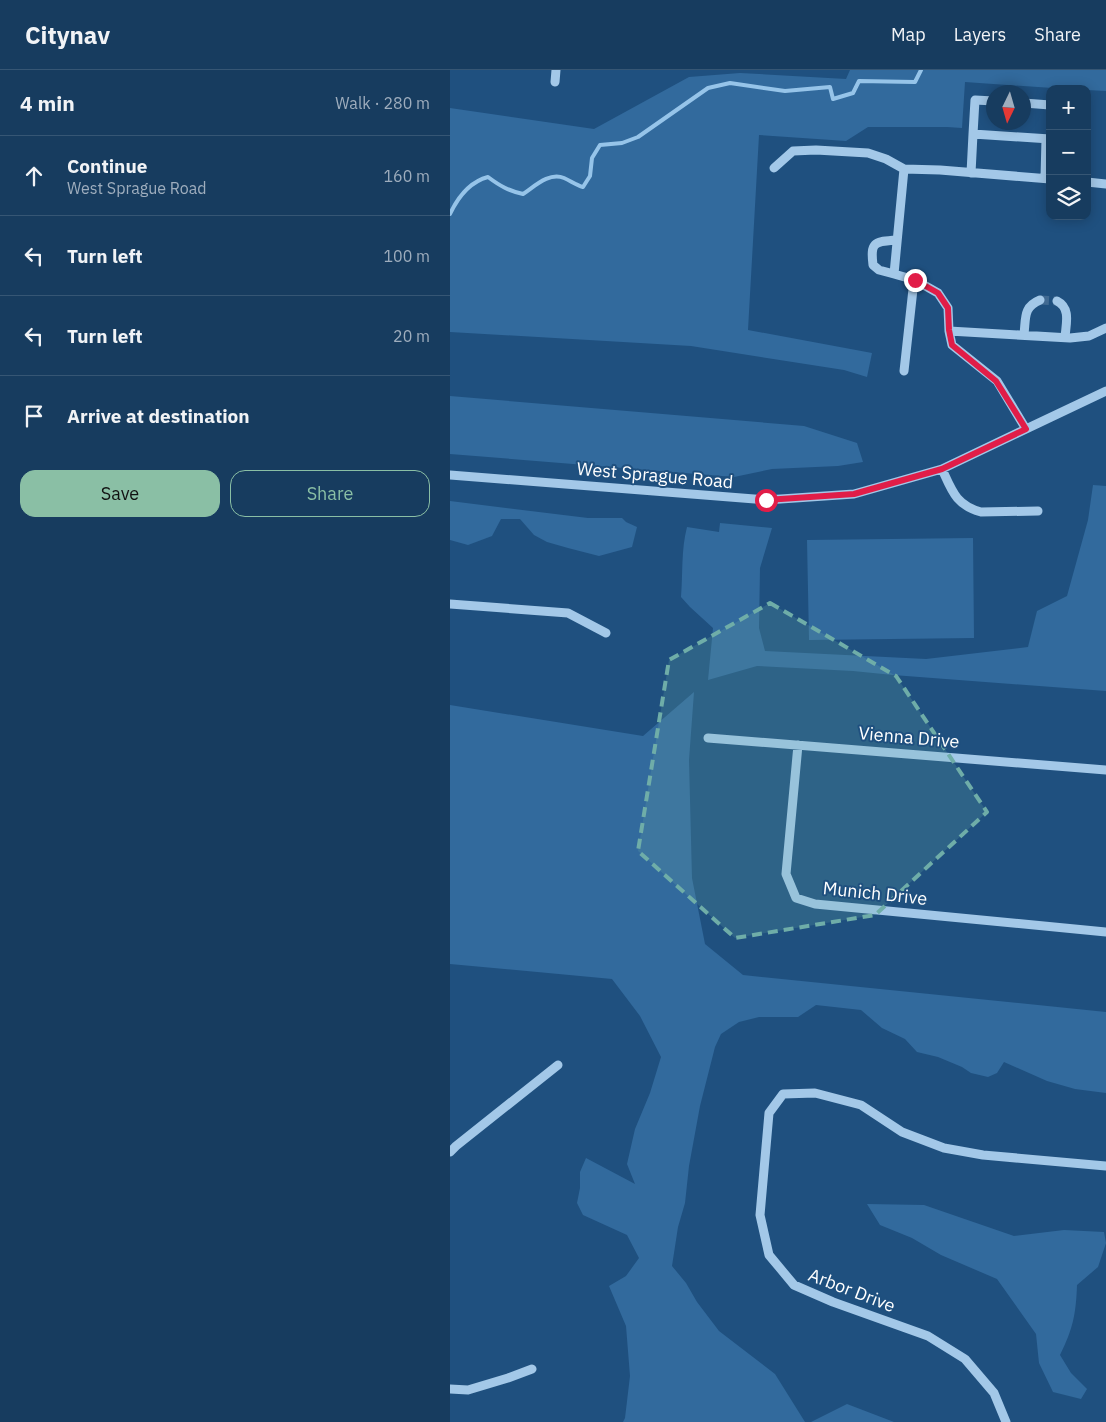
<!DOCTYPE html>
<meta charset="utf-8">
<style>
:root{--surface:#173c5f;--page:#204365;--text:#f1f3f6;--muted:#9eadbd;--line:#365674;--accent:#8abfa5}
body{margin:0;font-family:"IBM Plex Sans",sans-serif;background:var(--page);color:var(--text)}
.controls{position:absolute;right:15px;top:15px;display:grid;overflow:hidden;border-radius:10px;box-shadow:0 2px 12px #0003}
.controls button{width:45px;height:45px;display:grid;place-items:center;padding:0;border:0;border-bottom:1px solid var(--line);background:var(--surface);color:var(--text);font:25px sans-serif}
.compass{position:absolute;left:536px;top:15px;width:45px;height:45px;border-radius:50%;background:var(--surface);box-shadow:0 2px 12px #0003;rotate:185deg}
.stop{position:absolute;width:15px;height:15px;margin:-11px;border:4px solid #e11d48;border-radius:50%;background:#fff}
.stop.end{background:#e11d48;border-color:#fff;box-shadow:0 1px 5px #0008}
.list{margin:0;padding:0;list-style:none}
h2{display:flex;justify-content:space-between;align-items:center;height:65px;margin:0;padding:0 20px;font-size:21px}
h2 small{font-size:16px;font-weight:400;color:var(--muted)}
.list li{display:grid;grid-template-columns:32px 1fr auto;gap:15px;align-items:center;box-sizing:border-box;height:80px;padding:0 20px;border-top:1px solid var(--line)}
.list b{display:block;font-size:19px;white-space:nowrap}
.list p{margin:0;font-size:16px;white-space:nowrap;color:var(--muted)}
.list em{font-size:16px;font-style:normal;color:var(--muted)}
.actions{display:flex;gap:10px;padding:15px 20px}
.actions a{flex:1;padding:11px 0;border:1px solid var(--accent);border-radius:15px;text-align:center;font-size:18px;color:var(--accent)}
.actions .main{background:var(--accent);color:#111}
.icon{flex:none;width:28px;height:28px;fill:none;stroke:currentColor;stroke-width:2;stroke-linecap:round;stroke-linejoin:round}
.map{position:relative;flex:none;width:656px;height:1352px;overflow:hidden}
header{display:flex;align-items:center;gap:30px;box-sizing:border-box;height:70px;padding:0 25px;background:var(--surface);border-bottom:1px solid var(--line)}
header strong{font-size:24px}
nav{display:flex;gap:28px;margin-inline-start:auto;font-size:18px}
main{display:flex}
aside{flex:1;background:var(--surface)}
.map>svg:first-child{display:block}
</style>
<header>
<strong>Citynav</strong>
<nav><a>Map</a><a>Layers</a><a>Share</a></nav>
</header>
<main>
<aside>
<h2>4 min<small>Walk · 280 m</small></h2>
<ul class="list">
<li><svg class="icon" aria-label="ahead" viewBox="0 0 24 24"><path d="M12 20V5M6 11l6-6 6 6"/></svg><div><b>Continue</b><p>West Sprague Road</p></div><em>160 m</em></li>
<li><svg class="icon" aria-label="left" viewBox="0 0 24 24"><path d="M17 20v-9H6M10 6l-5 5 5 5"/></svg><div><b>Turn left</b></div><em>100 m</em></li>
<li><svg class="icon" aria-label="left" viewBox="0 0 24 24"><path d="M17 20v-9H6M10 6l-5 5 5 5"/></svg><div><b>Turn left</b></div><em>20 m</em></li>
<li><svg class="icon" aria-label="arrive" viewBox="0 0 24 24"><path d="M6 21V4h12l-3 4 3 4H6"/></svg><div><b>Arrive at destination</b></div></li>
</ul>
<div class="actions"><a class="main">Save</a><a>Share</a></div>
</aside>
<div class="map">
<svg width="656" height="1352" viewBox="0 0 656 1352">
<rect width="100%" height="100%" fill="#1f507f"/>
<path fill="#326a9d" d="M400,0H656V21L637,20V19H617L515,12L512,58L497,57H418L396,71L309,65L298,260L422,283L417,307L394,300L241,276L0,262V38L144,59L239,7L290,3L396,9Z
M0,326L354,356L407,373L413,392L388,396L322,399L284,407L0,384Z
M643,415L656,416V621L443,605L403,601L307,596L258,610L263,558L240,537L231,527C233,503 231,480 237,457L269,462L270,453L322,458L310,498L309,558L315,581L476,589L578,577L587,541L617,526L638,450Z
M0,431L138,448H172L176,452L187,457L182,477L149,486L118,478L97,472L84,465L70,449H51L42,466L18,475L0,470Z
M523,468L524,568L359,570L357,470Z
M244,622L239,690L242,808L255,874L293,905L656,942V1023L625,1019L597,1011L554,992L547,1003L538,1007L521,1003L512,997L488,987L467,982L455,969L432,958L411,940L366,935L348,947H309L289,952L271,964L265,977L250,1036L239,1096L235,1133L228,1157L222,1196L236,1213L247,1232L269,1261L325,1304L355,1352H173L175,1348L180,1306L176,1256L159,1216L176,1206L189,1188L177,1165L133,1145L127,1133L130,1118V1102L136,1088L185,1114L177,1094L185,1059L200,1023L211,987L190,946L162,909L0,894V635L193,666Z
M417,1134L474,1135L564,1166L614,1160L654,1162L656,1173L648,1197L627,1215C626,1244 623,1259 610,1285L621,1303L637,1319L631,1329L603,1322L589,1293L586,1264L547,1209L491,1185L462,1168L430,1155Z
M397,1334L444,1352H361Z"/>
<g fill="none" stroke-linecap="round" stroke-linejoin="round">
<path stroke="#96c4e9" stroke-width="4" d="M0,144C8,127 19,112 38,107C50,116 59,121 73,124C85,116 99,102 114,108C121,111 126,115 133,117L140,106L142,88L150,75L172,73L188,67L258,18L280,13L335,21L380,17L383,29L403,23L409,11L465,12L471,0"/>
<path stroke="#416a92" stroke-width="9" stroke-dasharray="9 4.5" stroke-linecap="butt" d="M590,230L607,231"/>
<path stroke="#a3c8e8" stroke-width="9" d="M105,12L106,0
M544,31L525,30L523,64L600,69
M574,33L600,35
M324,98L343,81L366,80L418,83L436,89L454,99
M521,103L523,64
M595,108L596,69
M637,112L656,114
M444,204L429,200L423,195C420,171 425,172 446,170
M607,231C621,238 616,254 615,267
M499,261L620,268L639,266L656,258
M574,264C576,248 573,237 590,230
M454,301L464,210
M576,359L547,311L502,275L499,261L498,238L488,223L465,210L444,204L454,99L490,100L600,109
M492,399C502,421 506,435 531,442L588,441
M0,405L316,430L404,424L492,399L656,321
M0,534L118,543L156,563
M258,668L656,700
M348,675L336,804L346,828L365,834L656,862
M0,1082L6,1076L108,995
M0,1319L18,1320L58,1308L82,1299
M556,1352L544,1323L515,1289L478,1266L383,1232L344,1215L319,1185L310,1145L319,1043L333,1024L365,1023L411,1035L452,1062L494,1078L533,1085L656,1096"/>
</g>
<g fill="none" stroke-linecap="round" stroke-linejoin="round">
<path stroke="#e11d48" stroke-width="6" d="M316,430L404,424L492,399L576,359L546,311L502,275L499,260L498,238L488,223L465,210"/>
</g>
<path fill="#6fada8" fill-opacity="0.2" stroke="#6fada8" stroke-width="4" stroke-dasharray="10 6" stroke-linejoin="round" d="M320,533L446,606L537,742L425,845L285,868L188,781L219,590Z"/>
<g text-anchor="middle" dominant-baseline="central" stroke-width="4" stroke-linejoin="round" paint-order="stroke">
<g font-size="18" fill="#fff" stroke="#1f507f">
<text transform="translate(205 405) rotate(5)">West Sprague Road</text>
<text transform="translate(459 667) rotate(5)">Vienna Drive</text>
<text transform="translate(425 823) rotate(6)">Munich Drive</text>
<text transform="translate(402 1220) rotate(21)">Arbor Drive</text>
</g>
</g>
</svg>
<div class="controls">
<button>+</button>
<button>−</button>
<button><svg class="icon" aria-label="layers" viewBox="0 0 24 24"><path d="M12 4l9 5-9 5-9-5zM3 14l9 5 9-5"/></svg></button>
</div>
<svg class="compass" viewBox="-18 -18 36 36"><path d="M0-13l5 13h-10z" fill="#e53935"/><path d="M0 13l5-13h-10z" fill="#9eadbd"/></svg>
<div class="stop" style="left:316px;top:430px"></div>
<div class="stop end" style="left:465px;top:210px"></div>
</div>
</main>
